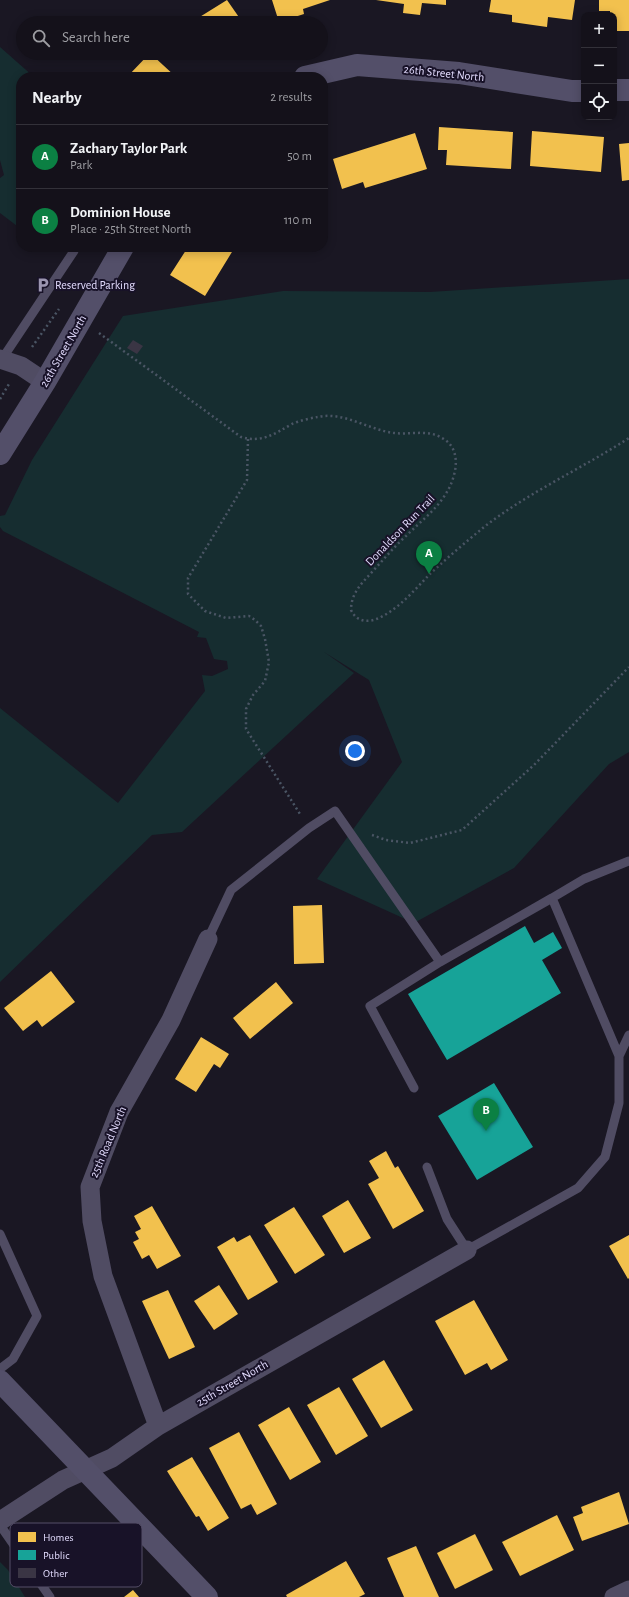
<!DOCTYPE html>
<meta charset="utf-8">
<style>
:root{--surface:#14111a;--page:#1d1a23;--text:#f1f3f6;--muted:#9d9da2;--line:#333139;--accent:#0b8043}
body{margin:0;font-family:"Alegreya Sans",sans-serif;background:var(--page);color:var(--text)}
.controls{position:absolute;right:12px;top:12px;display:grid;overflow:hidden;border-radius:8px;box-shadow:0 2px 10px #0003}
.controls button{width:36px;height:36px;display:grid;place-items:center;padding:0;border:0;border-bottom:1px solid var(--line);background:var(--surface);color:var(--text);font:20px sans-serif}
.you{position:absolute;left:355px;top:751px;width:14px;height:14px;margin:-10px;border:3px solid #fff;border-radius:50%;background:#1a73e8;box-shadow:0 0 0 6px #1a73e833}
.badge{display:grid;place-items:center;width:26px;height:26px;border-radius:50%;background:var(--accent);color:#fff;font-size:13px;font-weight:700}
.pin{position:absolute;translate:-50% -33px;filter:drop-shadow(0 1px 2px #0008)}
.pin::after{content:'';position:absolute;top:21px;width:14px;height:12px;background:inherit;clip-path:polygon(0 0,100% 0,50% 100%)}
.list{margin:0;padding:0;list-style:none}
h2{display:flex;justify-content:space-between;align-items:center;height:52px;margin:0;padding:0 16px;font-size:17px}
h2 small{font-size:13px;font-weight:400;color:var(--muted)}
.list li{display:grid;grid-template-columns:26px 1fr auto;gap:12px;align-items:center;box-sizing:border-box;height:64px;padding:0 16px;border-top:1px solid var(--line)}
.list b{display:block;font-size:15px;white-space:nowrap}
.list p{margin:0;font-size:13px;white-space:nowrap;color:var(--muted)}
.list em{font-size:13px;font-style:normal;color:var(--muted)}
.icon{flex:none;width:22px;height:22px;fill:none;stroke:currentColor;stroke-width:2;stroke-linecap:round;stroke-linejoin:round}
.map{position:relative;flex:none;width:629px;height:1597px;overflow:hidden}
.search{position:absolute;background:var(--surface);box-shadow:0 2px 10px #0003;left:16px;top:16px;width:312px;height:44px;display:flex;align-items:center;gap:10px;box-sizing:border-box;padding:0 14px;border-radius:22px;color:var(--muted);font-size:15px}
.panel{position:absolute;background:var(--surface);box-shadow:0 2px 10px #0003;left:16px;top:72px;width:312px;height:180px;border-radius:16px}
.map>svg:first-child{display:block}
</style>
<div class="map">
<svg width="629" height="1597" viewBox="0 0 629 1597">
<rect width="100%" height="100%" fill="#1a1723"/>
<path fill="#162d30" d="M0,47L34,77H21V229L0,213V178L4,175L0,160Z
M629,279V752L609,764L514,868L414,923L317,879L402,762L369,680L324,652L354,673L182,832L152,835L0,982V708L118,803L205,691L202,675L212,676L228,669L227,661L214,659L206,638L197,637L199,632L3,531L0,527V516L5,515L32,460L123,316L283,291L430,292Z
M0,1562L8,1570L25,1597H0Z"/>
<path fill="#f2c14e" d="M227,0L243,23H190Z
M272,0H330L303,9L304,14L279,22Z
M376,0H446V5L422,3L420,15L403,13L404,4Z
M491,0H575L572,20L548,17L547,27L512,22V15L489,12Z
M599,0H629V31H614V15H610V11H599Z
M150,53L176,77H127Z
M439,127L513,132L511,169L446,165L447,150H438Z
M532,131L604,137L601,172L530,166Z
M415,133L427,169L365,188L363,182L342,189L333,159Z
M629,143V180L622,181L619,144Z
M323,181L328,201L323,202Z
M188,247H235L205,296L170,275Z
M322,905L324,963L294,964L293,906Z
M51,971L75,1002L42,1027L37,1020L23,1031L4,1008Z
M276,982L293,1003L250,1039L233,1018Z
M201,1037L229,1054L220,1068L214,1064L196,1092L175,1079Z
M386,1151L395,1168L398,1166L424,1211L393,1229L368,1184L379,1178L369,1161Z
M348,1200L371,1238L344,1253L322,1216Z
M152,1206L181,1256L157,1269L149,1255L142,1259L133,1242L139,1239L135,1232L141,1229L134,1216Z
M294,1207L325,1255L295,1274L264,1225Z
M250,1235L278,1282L248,1300L217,1247L234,1237L237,1242Z
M629,1235V1278L628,1279L609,1246Z
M219,1285L238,1314L214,1330L194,1301Z
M168,1290L195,1347L169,1359L142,1301Z
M474,1300L508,1360L491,1370L487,1363L465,1375L435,1321Z
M384,1360L413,1410L381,1428L352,1379Z
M339,1387L368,1436L336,1455L307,1405Z
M289,1407L321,1462L290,1480L258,1425Z
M239,1432L277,1504L257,1515L251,1504L241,1509L209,1448Z
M192,1457L229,1518L208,1531L199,1516L196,1517L167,1471Z
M619,1492L629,1524L582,1541L573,1517L583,1513L581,1507Z
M557,1515L574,1550L520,1576L502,1542Z
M475,1534L493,1570L455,1589L437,1553Z
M416,1546L439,1597H404L387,1558Z
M346,1561L365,1594L359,1597H287L286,1595Z
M133,1590L139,1597H124Z"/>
<path fill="#17a398" d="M525,926L534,943L553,932L562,948L542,960L561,993L447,1060L408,994Z
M494,1083L533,1147L477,1180L438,1116Z"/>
<path fill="#3a3544" d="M133,340L143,346L137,354L127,348Z"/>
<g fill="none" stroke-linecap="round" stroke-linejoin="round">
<path stroke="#4a5564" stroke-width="2.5" stroke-dasharray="2 3" stroke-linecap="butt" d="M99,333L241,437C262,443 274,434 292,424C299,421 310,418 318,417C343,411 369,430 394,433C410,435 428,429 442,438C456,445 458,461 454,475C447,502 425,517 406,536C394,547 384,559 373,571C362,583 351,593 351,610C357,623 370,623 381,617C401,607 416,588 431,573C448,557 466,542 484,527C529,492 581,469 629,438
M32,347L59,309
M0,399L9,384
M248,439L247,480L188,578V594L205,611L226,618L249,616L255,620L261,626L265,639L269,662L265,681L253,695L246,709V729L300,814
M372,835L386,840L410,843L462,830L534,765L629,667"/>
<path stroke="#504c63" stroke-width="9" d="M2,359L74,251
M208,939L231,890L309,828L335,811L440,962
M619,1056L629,1035
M414,1088L370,1006L440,962L552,898
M427,1167L447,1219L467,1250L578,1188L605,1157L619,1103V1056L552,898L584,879L629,861
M0,1234L37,1316L13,1359L0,1369
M0,1525L50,1597"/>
<path stroke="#504c63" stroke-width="19" d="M0,359L21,366L45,382
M158,1426L103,1276L92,1221L90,1187L119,1112L171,1020L208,939
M0,1521L63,1480L112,1458L158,1426L467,1250
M614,1597L629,1590"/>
<path stroke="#534f69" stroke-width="22" d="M305,77L357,65L459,73L572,91H584
M614,90H629
M0,454L45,382L123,247
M0,1381L207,1597"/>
</g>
<defs>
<g id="parking-bare" transform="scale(1.2)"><path d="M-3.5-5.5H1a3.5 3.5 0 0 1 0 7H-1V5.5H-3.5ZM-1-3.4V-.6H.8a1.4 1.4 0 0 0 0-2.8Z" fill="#9c96b1" stroke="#181228" stroke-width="2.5" paint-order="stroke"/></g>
</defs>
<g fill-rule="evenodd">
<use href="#parking-bare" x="43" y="285"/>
</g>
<g text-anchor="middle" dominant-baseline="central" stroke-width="4" stroke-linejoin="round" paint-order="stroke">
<g font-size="12" fill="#e2dbfd" stroke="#181228">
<text transform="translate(444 73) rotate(6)">26th Street North</text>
<text transform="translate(63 351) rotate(-60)">26th Street North</text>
<text transform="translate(400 530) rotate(-46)">Donaldson Run Trail</text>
<text transform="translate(108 1142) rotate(-67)">25th Road North</text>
<text transform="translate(232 1383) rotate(-30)">25th Street North</text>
</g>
<g font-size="12" fill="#e2dbfd" stroke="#181228" text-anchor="start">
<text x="55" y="285">Reserved Parking</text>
</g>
</g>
<rect x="10" y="1523" width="132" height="64" rx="6" fill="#181228" stroke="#554e68" stroke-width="1"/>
<rect x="18" y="1532" width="18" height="10" fill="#f2c14e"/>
<rect x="18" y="1550" width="18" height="10" fill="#17a398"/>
<rect x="18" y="1568" width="18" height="10" fill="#3a3544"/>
<g font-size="11" fill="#e2dbfd">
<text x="43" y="1541">Homes</text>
<text x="43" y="1559">Public</text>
<text x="43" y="1577">Other</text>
</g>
</svg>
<div class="controls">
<button>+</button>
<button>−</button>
<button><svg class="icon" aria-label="locate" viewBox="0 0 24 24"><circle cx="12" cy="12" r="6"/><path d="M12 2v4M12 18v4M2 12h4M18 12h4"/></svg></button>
</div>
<div class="you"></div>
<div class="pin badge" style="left:429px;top:574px">A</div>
<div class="pin badge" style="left:486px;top:1131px">B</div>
<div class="search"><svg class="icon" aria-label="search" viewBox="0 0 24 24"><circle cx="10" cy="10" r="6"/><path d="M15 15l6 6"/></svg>Search here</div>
<section class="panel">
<h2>Nearby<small>2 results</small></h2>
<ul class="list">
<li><span class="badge">A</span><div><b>Zachary Taylor Park</b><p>Park</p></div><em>50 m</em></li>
<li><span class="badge">B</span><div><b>Dominion House</b><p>Place · 25th Street North</p></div><em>110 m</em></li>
</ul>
</section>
</div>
